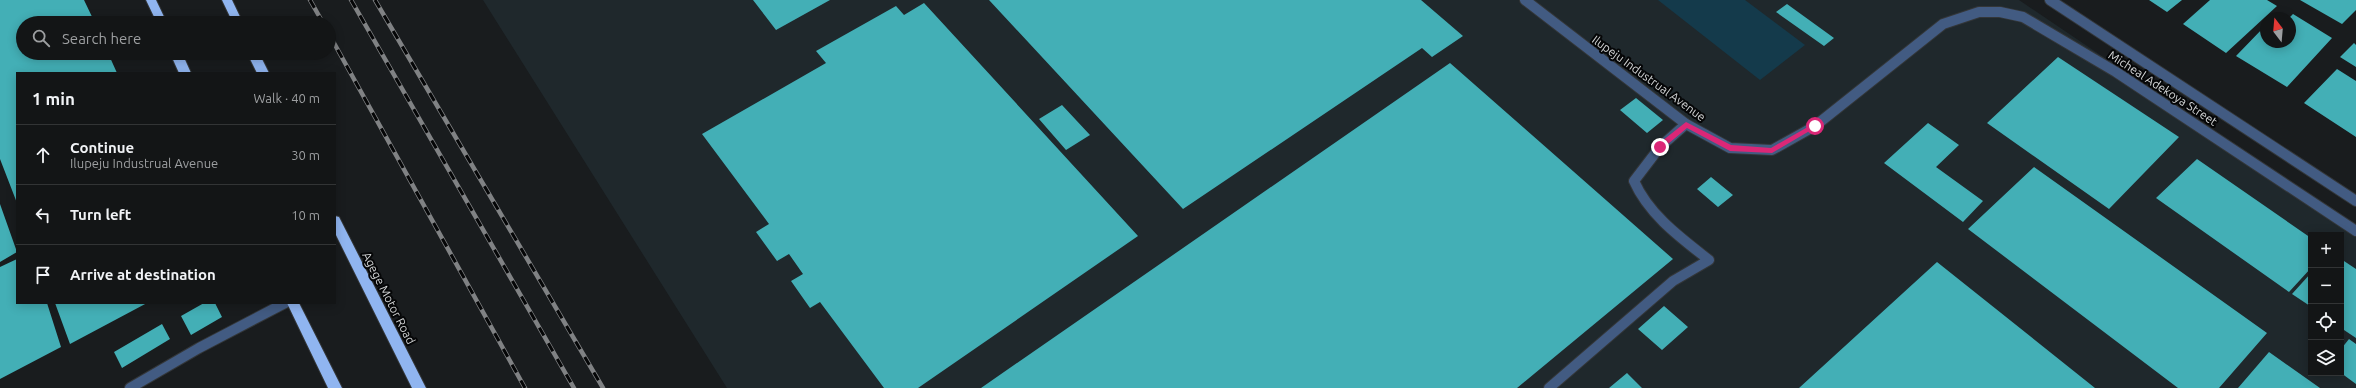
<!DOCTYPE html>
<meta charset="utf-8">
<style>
:root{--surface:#131516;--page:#1c1e1f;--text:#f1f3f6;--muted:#9d9fa1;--line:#323435}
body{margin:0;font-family:Ubuntu,sans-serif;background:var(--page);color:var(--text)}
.controls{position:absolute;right:12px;bottom:12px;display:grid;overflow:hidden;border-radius:0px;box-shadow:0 2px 10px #0003}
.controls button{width:36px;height:36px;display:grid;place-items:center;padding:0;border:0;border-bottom:1px solid var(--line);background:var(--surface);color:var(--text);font:20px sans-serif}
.compass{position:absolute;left:2260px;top:12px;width:36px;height:36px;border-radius:50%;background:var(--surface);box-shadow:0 2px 10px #0003;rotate:344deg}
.stop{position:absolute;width:12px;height:12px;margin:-9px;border:3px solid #db2777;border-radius:50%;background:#fff}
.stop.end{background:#db2777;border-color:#fff;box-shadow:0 1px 4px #0008}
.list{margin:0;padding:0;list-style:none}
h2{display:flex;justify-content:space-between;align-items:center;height:52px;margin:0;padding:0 16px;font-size:17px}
h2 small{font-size:13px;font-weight:400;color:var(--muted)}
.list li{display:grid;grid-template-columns:26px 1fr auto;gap:12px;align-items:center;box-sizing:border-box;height:60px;padding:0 16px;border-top:1px solid var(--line)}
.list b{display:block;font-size:15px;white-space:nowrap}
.list p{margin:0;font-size:13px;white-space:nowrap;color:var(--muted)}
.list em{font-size:13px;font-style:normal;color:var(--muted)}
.icon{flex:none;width:22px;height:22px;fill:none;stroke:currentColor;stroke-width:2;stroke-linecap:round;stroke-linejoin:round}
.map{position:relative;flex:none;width:2356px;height:388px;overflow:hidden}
.search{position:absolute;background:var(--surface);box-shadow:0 2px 10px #0003;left:16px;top:16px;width:320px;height:44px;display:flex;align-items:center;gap:10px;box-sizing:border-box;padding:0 14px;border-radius:22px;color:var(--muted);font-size:15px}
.panel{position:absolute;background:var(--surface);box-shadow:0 2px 10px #0003;left:16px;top:72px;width:320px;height:232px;border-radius:0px}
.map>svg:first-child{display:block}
</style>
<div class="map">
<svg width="2356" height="388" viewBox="0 0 2356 388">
<rect width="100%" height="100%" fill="#191c1e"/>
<path fill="#1f282c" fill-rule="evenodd" d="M483,0H2019L2356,228V388H727ZM2311,235H2341V373H2311Z"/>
<path fill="#143a4b" d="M1658,0H1745L1805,45L1760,80Z"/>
<path fill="#43afb6" d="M0,0H84L95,23H23V53H108L117,73H17V203L0,159Z
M753,0H830L776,30Z
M989,0H1421L1463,36L1432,57L1422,48L1183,209Z
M2149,0H2182L2167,12Z
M2210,0H2267L2277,6L2226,53L2183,24Z
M2300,0H2356V10L2342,24Z
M924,3L1138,236L918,388H884L820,302L810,308L791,281L803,274L789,254L777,261L756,232L769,224L702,134L826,63L816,51L896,6L904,15Z
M1787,4L1834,38L1824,46L1776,12Z
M2293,14L2332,38L2287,87L2236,56L2265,26L2266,42H2290V17Z
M2354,43L2356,45V67L2340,57Z
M2058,57L2179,137L2109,209L1987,123Z
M1450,63L1673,259L1517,388H981Z
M2337,69L2356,81V137L2304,103Z
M1636,98L1663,120L1647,133L1620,110Z
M1062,105L1090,135L1066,150L1039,119Z
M1928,123L1959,145L1936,167L1983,201L1963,222L1884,163Z
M2197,159L2311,238V268L2289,292L2156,198Z
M2034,167L2267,333L2219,388H2178L1968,229Z
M1711,177L1733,195L1718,207L1697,189Z
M0,204L17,252L0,262Z
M17,259V303H47L61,347L0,379V267Z
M2341,259L2356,269V338L2341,328Z
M1937,262L2095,388H1799Z
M2311,273V304L2310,306L2292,294Z
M55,303H147L70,344Z
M204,303H215L222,317L191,335L181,316Z
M1664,306L1688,327L1662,350L1638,329Z
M162,324L170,339L122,368L114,352Z
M2349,339L2356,344V384L2341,373V349Z
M2269,352L2320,388H2238Z
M1627,373L1642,388H1609Z"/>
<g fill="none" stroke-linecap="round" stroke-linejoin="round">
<g stroke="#333638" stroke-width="12">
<path id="lane" d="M130,388L199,348L285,303
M1549,388L1673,281L1709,260C1681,238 1649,215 1634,181L1660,147L1686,124"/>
</g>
<g stroke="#333638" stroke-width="12">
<path id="street" d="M1525,0L1686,124L1730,148L1772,150L1815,126L1943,24L1979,12H2000L2023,17L2116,72L2356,231
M2050,0L2356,201"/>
</g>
<g stroke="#333638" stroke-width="2">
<path id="highway" d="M146,0H156L167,23H157Z
M222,0H232L243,23H233Z
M170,53H182L191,73H179Z
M247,53H259L269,73H257Z
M335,216L339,217L426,388H412L335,233Z
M287,303H299L342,388H328Z"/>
</g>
<use href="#lane" stroke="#425b82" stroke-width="10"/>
<use href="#street" stroke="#425b82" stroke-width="10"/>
<use href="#highway" fill="#90b5f0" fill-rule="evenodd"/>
<g stroke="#808284" stroke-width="4.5">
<path id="rail" d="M310,0L323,23
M351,0L574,388
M375,0L603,388
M329,34L525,388"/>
</g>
<use href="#rail" stroke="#050607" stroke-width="3" stroke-dasharray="9" stroke-linecap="butt"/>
</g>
<path fill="#db2777" d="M1686,122L1731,145L1771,148L1813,124L1818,126L1772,153L1730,151L1687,128L1662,149H1657V145Z"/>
<g text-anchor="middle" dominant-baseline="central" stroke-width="4" stroke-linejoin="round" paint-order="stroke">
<g font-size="12" fill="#d3d5d6" stroke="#050607">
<text transform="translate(1649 78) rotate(36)">Ilupeju Industrual Avenue</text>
<text transform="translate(2163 88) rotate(33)">Micheal Adekoya Street</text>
<text transform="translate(389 298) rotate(63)">Agege Motor Road</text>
</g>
</g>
</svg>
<div class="controls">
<button>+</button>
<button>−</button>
<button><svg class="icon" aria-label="locate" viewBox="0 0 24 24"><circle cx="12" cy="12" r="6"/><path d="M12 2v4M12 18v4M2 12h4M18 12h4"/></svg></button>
<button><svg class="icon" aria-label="layers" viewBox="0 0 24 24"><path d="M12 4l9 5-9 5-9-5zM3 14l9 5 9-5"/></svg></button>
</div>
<svg class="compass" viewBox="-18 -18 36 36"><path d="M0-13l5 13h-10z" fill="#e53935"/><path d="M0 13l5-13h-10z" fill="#9d9fa1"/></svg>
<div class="stop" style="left:1815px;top:126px"></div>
<div class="stop end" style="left:1660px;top:147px"></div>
<div class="search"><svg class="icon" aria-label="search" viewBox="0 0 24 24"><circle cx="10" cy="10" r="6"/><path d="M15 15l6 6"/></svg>Search here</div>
<section class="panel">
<h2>1 min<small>Walk · 40 m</small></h2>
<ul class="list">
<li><svg class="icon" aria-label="ahead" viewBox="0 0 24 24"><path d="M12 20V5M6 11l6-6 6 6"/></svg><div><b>Continue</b><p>Ilupeju Industrual Avenue</p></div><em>30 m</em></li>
<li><svg class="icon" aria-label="left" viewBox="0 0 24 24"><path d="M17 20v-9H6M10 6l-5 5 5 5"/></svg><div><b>Turn left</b></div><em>10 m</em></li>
<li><svg class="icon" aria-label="arrive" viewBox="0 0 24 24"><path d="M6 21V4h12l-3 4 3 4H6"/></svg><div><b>Arrive at destination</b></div></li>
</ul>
</section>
</div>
